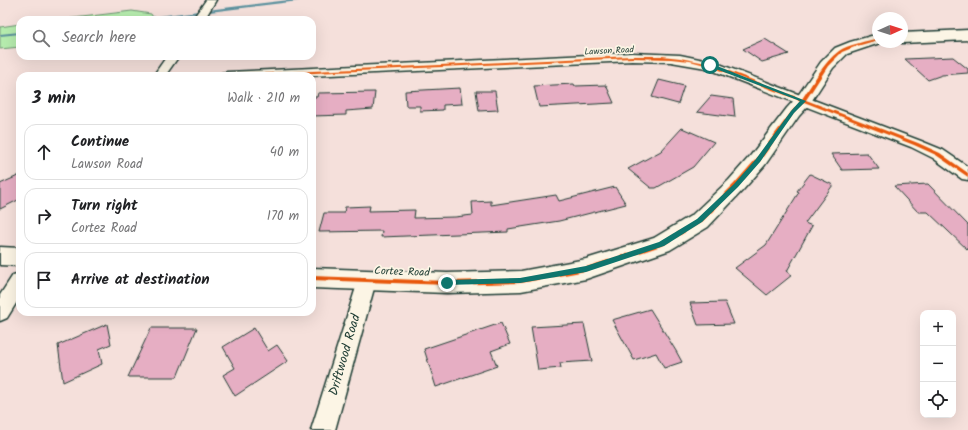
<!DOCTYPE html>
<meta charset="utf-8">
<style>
:root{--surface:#fff;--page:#f6f6f6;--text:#202124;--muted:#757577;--line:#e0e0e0}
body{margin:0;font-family:Kalam,sans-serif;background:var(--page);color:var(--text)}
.controls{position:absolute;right:12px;bottom:12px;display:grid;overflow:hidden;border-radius:8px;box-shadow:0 4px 16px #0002}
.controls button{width:36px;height:36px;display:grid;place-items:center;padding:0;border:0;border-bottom:1px solid var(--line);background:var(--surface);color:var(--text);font:20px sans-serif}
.compass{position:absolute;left:872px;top:12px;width:36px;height:36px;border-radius:50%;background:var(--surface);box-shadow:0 4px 16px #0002;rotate:87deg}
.stop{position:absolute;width:12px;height:12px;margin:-9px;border:3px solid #0f766e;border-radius:50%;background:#fff}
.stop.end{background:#0f766e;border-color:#fff;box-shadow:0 1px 4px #0008}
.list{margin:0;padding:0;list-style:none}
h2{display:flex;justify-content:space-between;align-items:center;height:52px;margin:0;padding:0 16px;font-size:17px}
h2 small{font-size:13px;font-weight:400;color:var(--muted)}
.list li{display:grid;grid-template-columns:26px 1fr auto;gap:12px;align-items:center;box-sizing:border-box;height:56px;margin:0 8px 8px;padding:0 8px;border:1px solid var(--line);border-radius:12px}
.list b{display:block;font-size:15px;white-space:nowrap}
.list p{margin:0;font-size:13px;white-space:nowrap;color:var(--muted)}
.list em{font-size:13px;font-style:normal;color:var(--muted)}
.icon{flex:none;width:22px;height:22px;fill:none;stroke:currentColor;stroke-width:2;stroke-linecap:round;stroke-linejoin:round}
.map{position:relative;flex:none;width:968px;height:430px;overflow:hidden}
.search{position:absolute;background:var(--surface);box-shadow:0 4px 16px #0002;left:16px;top:16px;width:300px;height:44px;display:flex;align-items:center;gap:10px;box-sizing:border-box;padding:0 14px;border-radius:12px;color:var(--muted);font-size:15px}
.panel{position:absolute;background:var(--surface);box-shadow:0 4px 16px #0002;left:16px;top:72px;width:300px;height:244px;border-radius:12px}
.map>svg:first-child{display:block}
</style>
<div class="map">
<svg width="968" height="430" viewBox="0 0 968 430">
<rect width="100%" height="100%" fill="#f5e0db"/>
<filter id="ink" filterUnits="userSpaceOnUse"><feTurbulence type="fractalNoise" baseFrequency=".025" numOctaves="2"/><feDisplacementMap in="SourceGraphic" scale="8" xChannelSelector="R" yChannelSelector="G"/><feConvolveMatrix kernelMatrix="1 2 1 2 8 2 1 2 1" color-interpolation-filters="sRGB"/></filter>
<g filter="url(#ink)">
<path fill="#b6ecae" stroke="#6a9471" d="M132,11L151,14L154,19L179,17L181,19L57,20Z
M20,24V47L0,49V27Z"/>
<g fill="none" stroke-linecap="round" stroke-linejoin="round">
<path fill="#5b919e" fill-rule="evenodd" d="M289,0H301L299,1L143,20H131L133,19Z
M20,32V34L0,36V34Z"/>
</g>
<path fill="#e6aec3" stroke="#1f3d34" d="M765,39L789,54L762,62L743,49Z
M953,57L968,69V73L942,75L928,80L905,59Z
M659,80L684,86L678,104L652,97Z
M574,84L575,86L606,85L614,103L539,107L534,86Z
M460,88L462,104L443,105V110L420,111V106H406L405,91Z
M476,91H495L498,110L479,111Z
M375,92L373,109L346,111V115L312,116V97H317L318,93Z
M711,96L733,99L735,117L697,112Z
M682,128L714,142L693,167L656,188H651L628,169L661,151Z
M867,153L879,169L842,170L831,154Z
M810,174L833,185L805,223L812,226L787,271L792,275L767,295L735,268L766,245L799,192L797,191Z
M20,175V199L0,209V184Z
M928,184L968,225V250L928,212H918L894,186Z
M615,187L626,204L559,221L508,229V232L381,237L382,231L319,232L324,213H344L345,207L370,206L369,211L415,210L414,218L455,217L473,215L472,202L491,201V205L556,195L559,201Z
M725,302L734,324L698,325L690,303Z
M650,309L676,351L682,362L664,368L656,353L634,360L612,320Z
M501,323L510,344L491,351L497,366L436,387L424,349Z
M107,324L111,344L99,349L102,364L63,382L58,345Z
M584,324L592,361L560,363L561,368L538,370L531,327Z
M151,328H197L177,377H128Z
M254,328L268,351L277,345L288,361L235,396L223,375L235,368L223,347Z"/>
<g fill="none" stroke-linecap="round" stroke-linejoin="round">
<g stroke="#1f3d34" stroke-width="3">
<path id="street" d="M206,0H216L204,20H192Z
M632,53L680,55L714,62L921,141L943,150L968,167V180L962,179L933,158L911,147L706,68L671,62L632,61L309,76H221L222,73L227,72Z
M167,56H179L165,76H153Z
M20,273V297L7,318L0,321V295L13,275Z
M367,273L374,275L376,281L335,430H311L358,281L360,275Z"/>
</g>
<g stroke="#1f3d34" stroke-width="3">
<path id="secondary" d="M968,30V40L902,43L900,42H902V33Z
M878,34V42H883L847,54L833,68L809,105L799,116L765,165L743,190L708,227L670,250L586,279L521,291L447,293L312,288V268L447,273L521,271L586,259L654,238L692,215L729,180L751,155L787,108L797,97L821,62L835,48L850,42Z
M0,247L20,248V266L0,265Z"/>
</g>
<use href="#street" fill="#fcf5e5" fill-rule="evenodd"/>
<use href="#secondary" fill="#fcf5e5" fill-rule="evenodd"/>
<g stroke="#fcf5e5" stroke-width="3">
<path id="cycleway" d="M878,38V40L857,46L842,52L828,66L806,100L918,143L940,153L968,173V177L936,155L914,145L804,102L794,113L760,161L738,186L702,222L664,245L586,271L521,283L447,285L312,280V276L447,281L521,279L586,267L660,243L698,220L734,184L756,159L792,111L801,101L709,66L690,61L671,59L632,58L251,76H225L227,75L632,56H662L680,58L711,64L802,99C813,83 823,63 839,51C847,45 868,41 878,38Z"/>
</g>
<use href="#cycleway" fill="#e8590c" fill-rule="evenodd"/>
</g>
</g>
<path fill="#0f766e" d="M708,64H712L806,101L794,113L760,162L738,187L702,222L664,246L586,272L520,283L445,285L444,283L447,280L520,278L586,266L659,242L697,219L734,184L756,159L791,111L800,101L708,66Z"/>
<g text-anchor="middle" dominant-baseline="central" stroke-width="3.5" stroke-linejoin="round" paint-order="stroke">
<g font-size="9" fill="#1f3d34" stroke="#fcf5e5">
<text transform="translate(609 51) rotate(-3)">Lawson Road</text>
</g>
<g font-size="11" fill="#1f3d34" stroke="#fcf5e5">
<text transform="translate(402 272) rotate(2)">Cortez Road</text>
</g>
<g font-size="13" fill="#1f3d34" stroke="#fcf5e5">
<text transform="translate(345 355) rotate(-74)">Driftwood Road</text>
</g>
</g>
</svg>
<div class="controls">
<button>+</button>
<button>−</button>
<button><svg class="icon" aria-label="locate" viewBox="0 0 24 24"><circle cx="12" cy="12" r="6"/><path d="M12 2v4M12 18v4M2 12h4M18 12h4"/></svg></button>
</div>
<svg class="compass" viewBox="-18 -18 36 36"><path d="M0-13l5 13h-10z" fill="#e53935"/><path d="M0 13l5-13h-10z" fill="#757577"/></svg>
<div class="stop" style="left:710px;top:65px"></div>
<div class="stop end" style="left:447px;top:283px"></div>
<div class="search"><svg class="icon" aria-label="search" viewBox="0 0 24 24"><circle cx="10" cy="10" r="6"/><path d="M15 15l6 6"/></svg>Search here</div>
<section class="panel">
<h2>3 min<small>Walk · 210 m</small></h2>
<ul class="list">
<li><svg class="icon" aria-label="ahead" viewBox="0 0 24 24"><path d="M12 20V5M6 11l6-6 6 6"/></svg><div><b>Continue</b><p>Lawson Road</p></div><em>40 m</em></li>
<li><svg class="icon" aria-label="right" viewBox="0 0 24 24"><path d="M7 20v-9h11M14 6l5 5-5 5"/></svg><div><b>Turn right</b><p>Cortez Road</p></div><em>170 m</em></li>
<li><svg class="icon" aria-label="arrive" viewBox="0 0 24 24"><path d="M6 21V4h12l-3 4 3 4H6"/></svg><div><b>Arrive at destination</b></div></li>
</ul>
</section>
</div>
